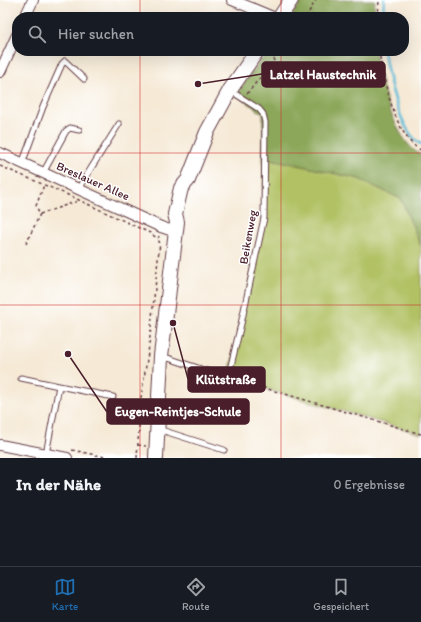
<!DOCTYPE html>
<html lang="de">
<meta charset="utf-8">
<style>
:root{--surface:#171b24;--page:#242831;--text:#f1f3f6;--muted:#9ea1a6;--line:#363941;--accent:#1f6fb2}
body{margin:0;font-family:Itim,sans-serif;background:var(--page);color:var(--text)}
.list{margin:0;padding:0;list-style:none}
h2{display:flex;justify-content:space-between;align-items:center;height:52px;margin:0;padding:0 16px;font-size:17px}
h2 small{font-size:13px;font-weight:400;color:var(--muted)}
.icon{flex:none;width:22px;height:22px;fill:none;stroke:currentColor;stroke-width:2;stroke-linecap:round;stroke-linejoin:round}
.map{position:relative;flex:none;width:421px;height:458px;overflow:hidden}
.search{position:absolute;background:var(--surface);box-shadow:0 4px 16px #0002;left:12px;right:12px;top:12px;height:44px;display:flex;align-items:center;gap:10px;box-sizing:border-box;padding:0 14px;border-radius:16px;color:var(--muted);font-size:15px}
.sheet{height:108px;background:var(--surface)}
nav{display:flex;justify-content:space-around;align-items:center;box-sizing:border-box;height:56px;border-top:1px solid var(--line);background:var(--surface);font-size:11px;color:var(--muted)}
nav a{display:grid;justify-items:center;gap:2px}
nav .on{color:var(--accent)}
.map>svg:first-child{display:block}
</style>
<div class="map">
<svg width="421" height="458" viewBox="0 0 421 458">
<rect width="100%" height="100%" fill="#fff"/>
<filter id="ink" filterUnits="userSpaceOnUse"><feTurbulence type="fractalNoise" baseFrequency=".025" numOctaves="2"/><feDisplacementMap in="SourceGraphic" scale="8" xChannelSelector="R" yChannelSelector="G"/><feConvolveMatrix kernelMatrix="1 2 1 2 8 2 1 2 1" color-interpolation-filters="sRGB"/></filter>
<filter id="wash" filterUnits="userSpaceOnUse"><feTurbulence type="fractalNoise" baseFrequency=".012" numOctaves="4" result="noise"/><feDisplacementMap in="SourceGraphic" scale="16" xChannelSelector="R" yChannelSelector="G"/><feGaussianBlur stdDeviation="0.9" result="paint"/><feColorMatrix in="noise" values="0 0 0 0 0 0 0 0 0 0 0 0 0 0 0 0 0 1.4 0 .05"/><feComposite in="paint" operator="in"/></filter>
<g filter="url(#wash)">
<rect width="100%" height="100%" fill="#f6ead7"/>
<path fill="#b1c164" stroke="#7e7048" d="M263,157L359,179L401,199L421,246V434L228,378L264,218Z"/>
<path fill="#8ca75a" stroke="#6b6342" d="M302,0H375L374,17H291Z
M268,51H375C380,80 393,140 421,155V246L401,199L359,179L263,157V114L236,94Z"/>
<g fill="none" stroke-linecap="round" stroke-linejoin="round">
<path stroke="#5dbedb" stroke-width="2.5" d="M383,17L384,0
M384,51C387,73 400,134 421,144"/>
</g>
</g>
<g filter="url(#ink)">
<g fill="none" stroke-linecap="round" stroke-linejoin="round">
<g stroke="#643d45" stroke-width="7">
<path id="service" d="M22,164L43,107L62,64L65,61L84,79
M43,173L66,131L70,128L79,130
M78,189L119,124
M162,356L228,378L241,324L264,218L265,122L263,114L259,109L231,91
M21,378L59,386
M158,429L224,450
M46,454L59,386L113,397"/>
</g>
<g stroke="#643d45" stroke-width="12">
<path id="minor" d="M232,0L273,17
M25,17L33,0
M0,72L17,35
M0,153L161,227L176,232
M0,445L67,458"/>
</g>
<g stroke="#643d45" stroke-width="16">
<path id="secondary" d="M280,17L291,0
M156,458L161,356L177,222L175,214L181,188L188,180L207,132L230,90L257,51"/>
</g>
<path stroke="#643d45" stroke-width="1.5" stroke-dasharray="3 3" stroke-linecap="butt" d="M306,17L316,0
M378,17L379,0
M379,51C383,77 395,138 421,150
M247,94L281,51
M0,166L68,195L150,233L158,239
M40,214L78,201
M26,244L40,214L36,206L44,185
M234,379L421,434
M138,445L146,446
M72,450L110,458
M137,458L141,398L149,346L159,250L160,244L158,239L159,236"/>
<use href="#service" stroke="#fff" stroke-width="5"/>
<use href="#minor" stroke="#fff" stroke-width="10"/>
<use href="#secondary" stroke="#fff" stroke-width="14"/>
</g>
</g>
<path fill="none" stroke="#d62828" stroke-width="1" stroke-opacity="0.55" d="M140,0V17M281,0V17M140,51V458M281,51V458M0,153H421M0,305H421"/>
<g text-anchor="middle" dominant-baseline="central" stroke-width="3" stroke-linejoin="round" paint-order="stroke">
<g font-size="12" fill="#4a1f2b" stroke="#fff">
<text transform="translate(93 181) rotate(24)">Breslauer Allee</text>
<text transform="translate(248 237) rotate(-80)">Beikenweg</text>
</g>
</g>
<path fill="none" stroke="#4a1f2b" stroke-width="1.5" d="M198 84L262 74M173 323L188 379M68 354L107 412"/>
<g fill="#4a1f2b" stroke="#fff" stroke-width="1.5">
<circle cx="198" cy="84" r="4"/>
<circle cx="173" cy="323" r="4"/>
<circle cx="68" cy="354" r="4"/>
</g>
<g fill="#4a1f2b" stroke="#4a1f2b" stroke-width="1.5">
<rect x="262" y="62" width="123" height="25" rx="4"/>
<rect x="188" y="367" width="77" height="25" rx="4"/>
<rect x="107" y="399" width="142" height="25" rx="4"/>
</g>
<g font-size="13" text-anchor="middle" font-weight="bold" fill="#fff">
<text x="323" y="79">Latzel Haustechnik</text>
<text x="226" y="384">Klütstraße</text>
<text x="178" y="416">Eugen-Reintjes-Schule</text>
</g>
</svg>
<div class="search"><svg class="icon" aria-label="search" viewBox="0 0 24 24"><circle cx="10" cy="10" r="6"/><path d="M15 15l6 6"/></svg>Hier suchen</div>
</div>
<section class="sheet">
<h2>In der Nähe<small>0 Ergebnisse</small></h2>
<ul class="list">
</ul>
</section>
<nav>
<a class="on"><svg class="icon" aria-label="map" viewBox="0 0 24 24"><path d="M3 6l6-2 6 2 6-2v14l-6 2-6-2-6 2zM9 4v14M15 6v14"/></svg>Karte</a>
<a><svg class="icon" aria-label="directions" viewBox="0 0 24 24"><path d="M12 3l9 9-9 9-9-9zM9 14v-3h6M13 9l2 2-2 2"/></svg>Route</a>
<a><svg class="icon" aria-label="saved" viewBox="0 0 24 24"><path d="M7 4h10v16l-5-4-5 4z"/></svg>Gespeichert</a>
</nav>
